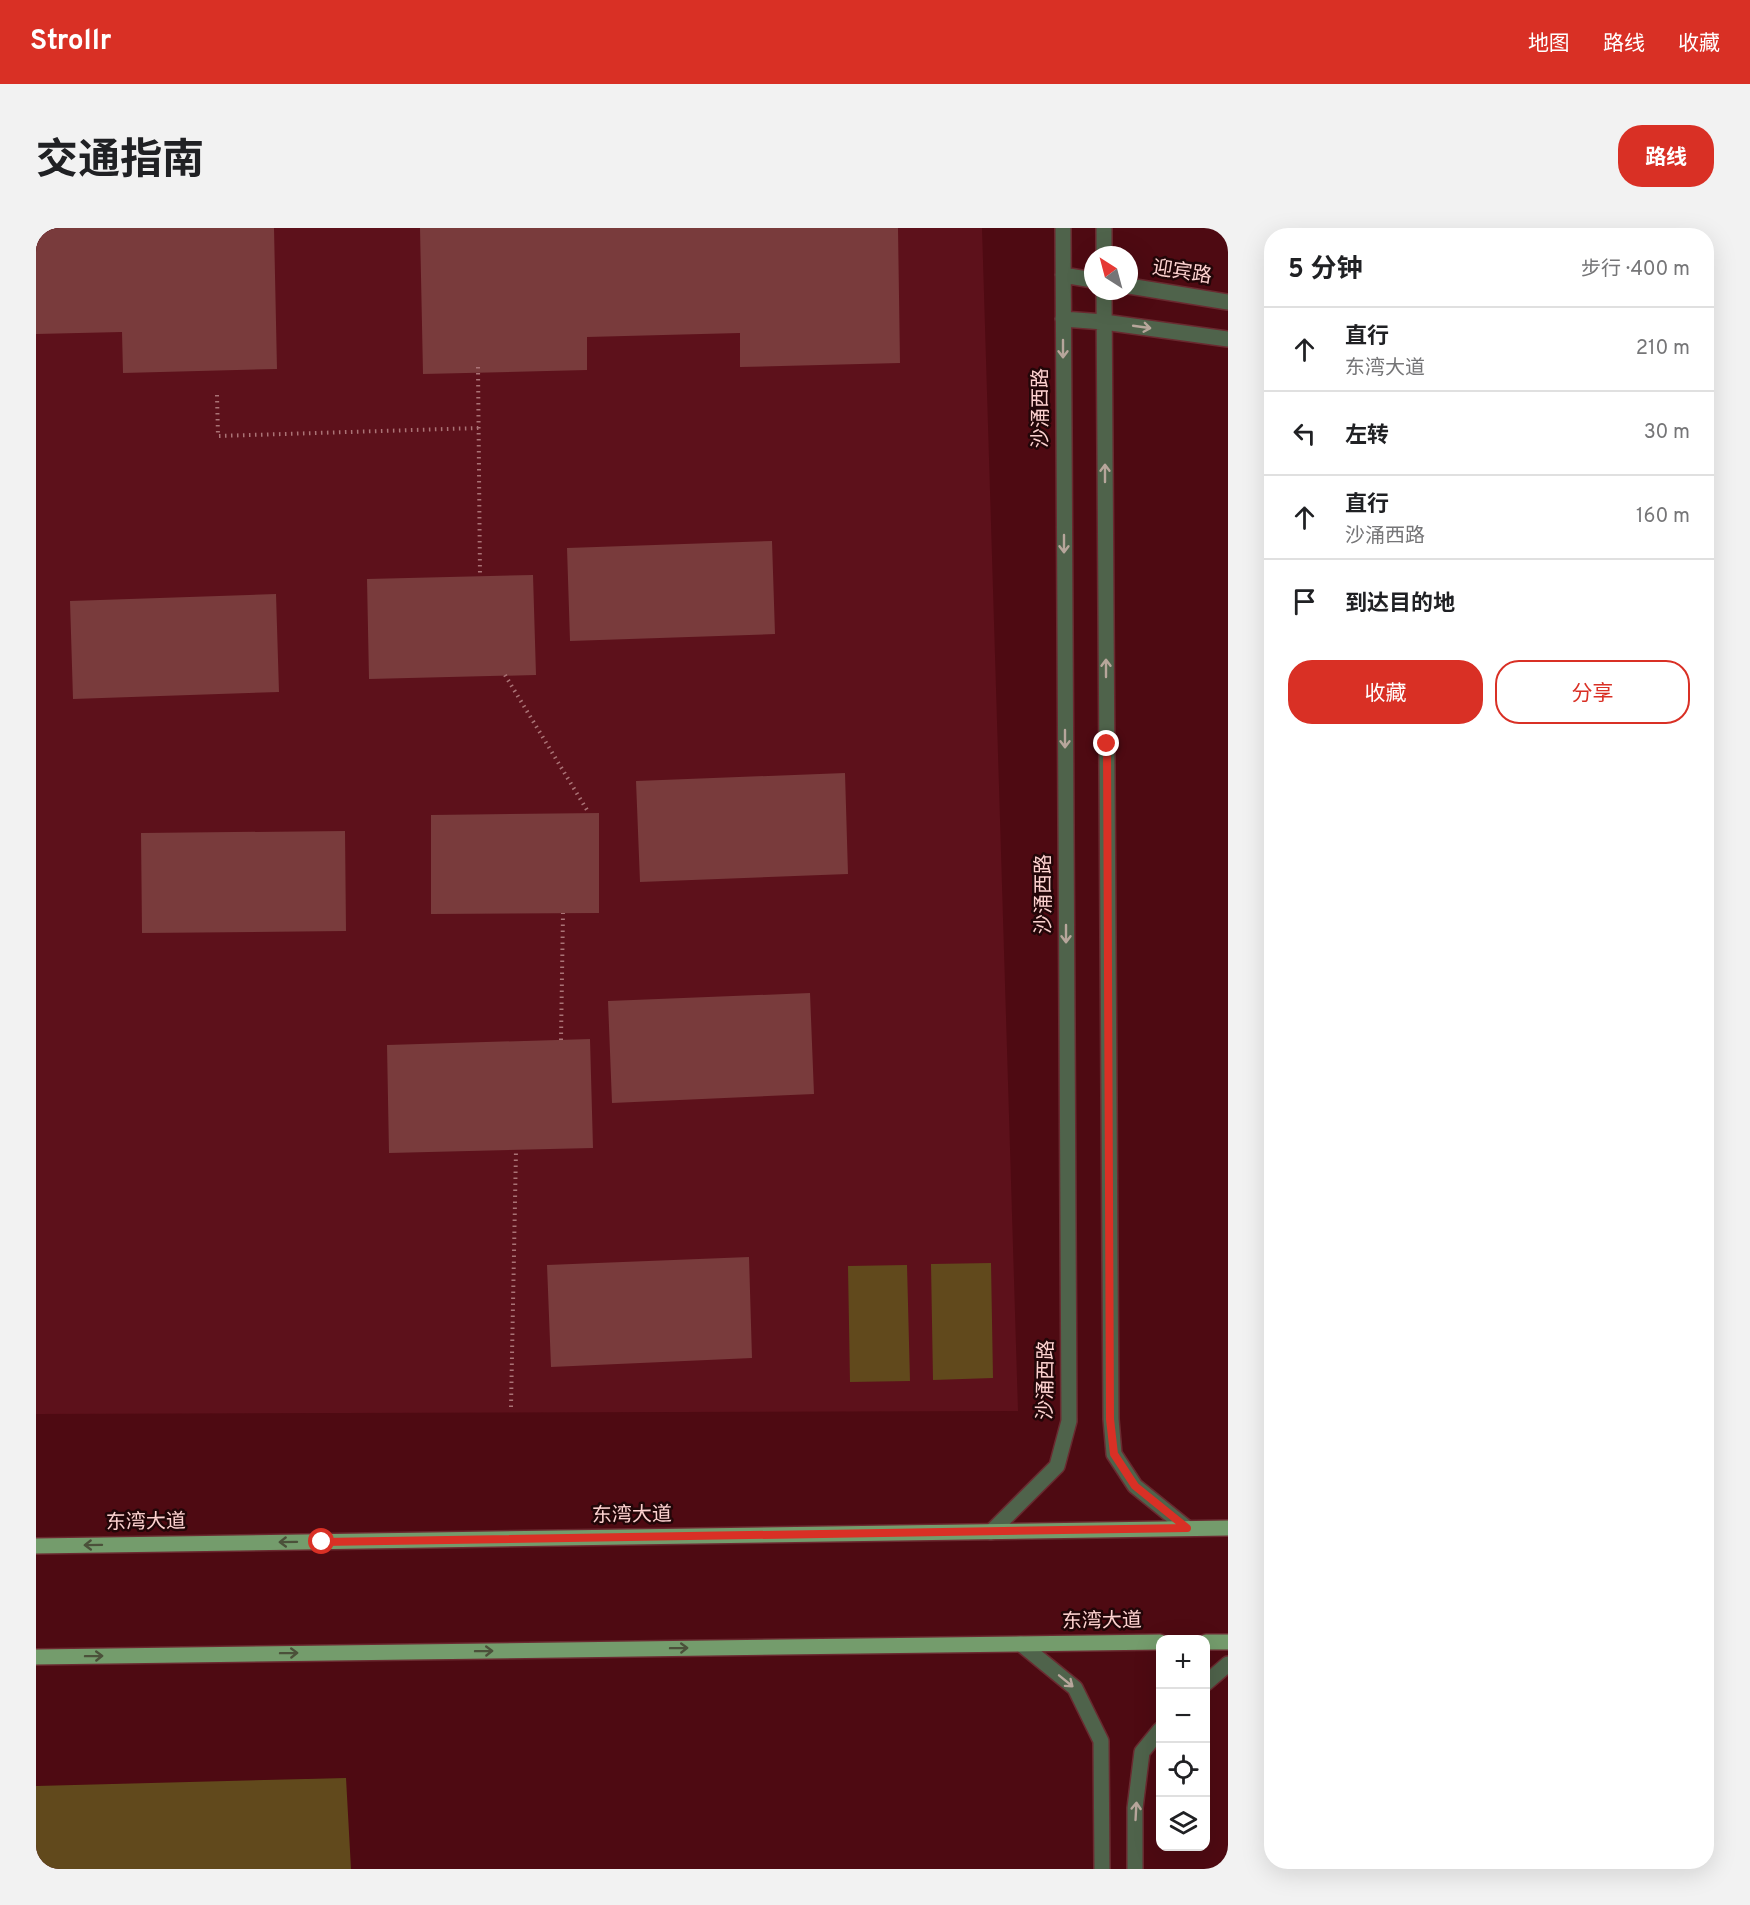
<!DOCTYPE html>
<html lang="zh">
<meta charset="utf-8">
<style>
:root{--surface:#fff;--page:#f2f2f2;--text:#202124;--muted:#757577;--line:#e0e0e0;--accent:#d93025}
body{margin:0;font-family:Overpass,"Noto Sans SC",sans-serif;background:var(--page);color:var(--text)}
.controls{position:absolute;right:18px;bottom:18px;display:grid;overflow:hidden;border-radius:12px;box-shadow:0 6px 24px #0002}
.controls button{width:54px;height:54px;display:grid;place-items:center;padding:0;border:0;border-bottom:2px solid var(--line);background:var(--surface);color:var(--text);font:30px sans-serif}
.compass{position:absolute;left:1048px;top:18px;width:54px;height:54px;border-radius:50%;background:var(--surface);box-shadow:0 6px 24px #0002;rotate:324deg}
.stop{position:absolute;width:18px;height:18px;margin:-14px;border:4px solid #d93025;border-radius:50%;background:#fff}
.stop.end{background:#d93025;border-color:#fff;box-shadow:0 2px 6px #0008}
.list{margin:0;padding:0;list-style:none}
h2{display:flex;justify-content:space-between;align-items:center;height:78px;margin:0;padding:0 24px;font-size:26px}
h2 small{font-size:20px;font-weight:400;color:var(--muted)}
.list li{display:grid;grid-template-columns:39px 1fr auto;gap:18px;align-items:center;box-sizing:border-box;height:84px;padding:0 24px;border-top:2px solid var(--line)}
.list b{display:block;font-size:22px;white-space:nowrap}
.list p{margin:0;font-size:20px;white-space:nowrap;color:var(--muted)}
.list em{font-size:20px;font-style:normal;color:var(--muted)}
.actions{display:flex;gap:12px;padding:18px 24px}
.actions a{flex:1;padding:14px 0;border:2px solid var(--accent);border-radius:24px;text-align:center;font-size:21px;color:var(--accent)}
.actions .main{background:var(--accent);color:#fff}
.icon{flex:none;width:33px;height:33px;fill:none;stroke:currentColor;stroke-width:2;stroke-linecap:round;stroke-linejoin:round}
.map{position:relative;flex:none;width:1192px;height:1641px;overflow:hidden;border-radius:24px}
header{display:flex;align-items:center;gap:36px;box-sizing:border-box;height:84px;padding:0 30px;background:var(--accent);color:#fff}
header strong{font-size:28px}
nav{display:flex;gap:33px;margin-inline-start:auto;font-size:21px}
.intro{display:flex;align-items:center;justify-content:space-between;box-sizing:border-box;height:144px;padding:0 36px}
h1{margin:0;font-size:42px}
.button{padding:15px 27px;border-radius:24px;background:var(--accent);color:#fff;font-size:21px;font-weight:700}
main{display:flex;gap:36px;padding:0 36px}
aside{flex:1;background:var(--surface);border-radius:24px;box-shadow:0 6px 24px #0002}
.map>svg:first-child{display:block}
</style>
<header>
<strong>Strollr</strong>
<nav><a>地图</a><a>路线</a><a>收藏</a></nav>
</header>
<div class="intro"><h1>交通指南</h1><a class="button">路线</a></div>
<main>
<div class="map">
<svg width="1192" height="1641" viewBox="0 0 1192 1641">
<rect width="100%" height="100%" fill="#4e0a12"/>
<path fill="#5d111b" d="M0,0H946L982,1183L0,1186Z"/>
<path fill="#61491c" d="M955,1035L957,1150L897,1152L895,1036Z
M871,1037L874,1153L814,1154L812,1038Z
M310,1550L315,1641H0V1558Z"/>
<path fill="#793b3c" d="M0,0H238L241,141L87,145L86,104L0,106Z
M384,0H862L864,135L704,139V105L551,109V142L387,146Z
M736,313L739,406L534,413L531,320Z
M497,347L500,447L333,451L331,351Z
M240,366L243,464L37,471L34,373Z
M809,545L812,646L604,654L600,553Z
M563,585V685L395,686V587Z
M309,603L310,703L106,705L105,605Z
M774,765L778,866L576,875L572,773Z
M554,811L557,920L353,925L351,817Z
M713,1029L716,1130L515,1139L511,1037Z"/>
<g fill="none" stroke-linecap="round" stroke-linejoin="round">
<g stroke="#6a2a30" stroke-width="18">
<path id="minor" d="M1068,0V27
M1027,47L1057,52
M1093,58L1192,74
M1068,63L1075,1191L1078,1226L1099,1258L1151,1300
M1027,91L1068,94L1192,111
M955,1304L1021,1238L1033,1193L1027,0
M985,1416L1039,1460L1065,1513L1066,1641
M1170,1455L1192,1436
M1099,1641V1580L1106,1524L1124,1502"/>
</g>
<g stroke="#6a2a30" stroke-width="18">
<path id="major" d="M0,1318L1192,1300
M1170,1414H1192
M0,1429L1124,1414"/>
</g>
<path stroke="#aa7376" stroke-width="4" stroke-dasharray="1.5 4.5" stroke-linecap="butt" d="M442,139L444,348
M181,167L182,208L443,200
M469,447L551,582
M525,812L527,685
M475,1179L480,922"/>
<use href="#minor" stroke="#4f634b" stroke-width="15"/>
<use href="#major" stroke="#749c6c" stroke-width="15"/>
</g>
<defs><path id="oneway-shaft" d="M-6 0H5M1.5-3L5.5 0L1.5 3" fill="none" stroke-width="1.6" stroke-linecap="round" stroke-linejoin="round" transform="scale(1.5)"/></defs>
<g stroke="#b7a69b">
<use href="#oneway-shaft" transform="translate(1106 99) rotate(8)"/>
<use href="#oneway-shaft" transform="translate(1027 121) rotate(90)"/>
<use href="#oneway-shaft" transform="translate(1069 245) rotate(-90)"/>
<use href="#oneway-shaft" transform="translate(1028 316) rotate(90)"/>
<use href="#oneway-shaft" transform="translate(1070 440) rotate(-90)"/>
<use href="#oneway-shaft" transform="translate(1029 511) rotate(90)"/>
<use href="#oneway-shaft" transform="translate(1030 706) rotate(90)"/>
<use href="#oneway-shaft" transform="translate(1030 1453) rotate(39)"/>
<use href="#oneway-shaft" transform="translate(1100 1583) rotate(-87)"/>
</g>
<g stroke="#4b513a">
<use href="#oneway-shaft" transform="translate(252 1314) rotate(179)"/>
<use href="#oneway-shaft" transform="translate(57 1317) rotate(179)"/>
<use href="#oneway-shaft" transform="translate(643 1420) rotate(-1)"/>
<use href="#oneway-shaft" transform="translate(448 1423) rotate(-1)"/>
<use href="#oneway-shaft" transform="translate(253 1425) rotate(-1)"/>
<use href="#oneway-shaft" transform="translate(58 1428) rotate(-1)"/>
</g>
<g fill="none" stroke-linecap="round" stroke-linejoin="round">
<path stroke="#d93025" stroke-width="8" d="M286,1314L1151,1300L1099,1258L1078,1226L1074,1191L1071,516"/>
</g>
<g text-anchor="middle" dominant-baseline="central" stroke-width="5" stroke-linejoin="round" paint-order="stroke">
<g font-size="20" fill="#fdd2d0" stroke="#220608">
<text transform="translate(1146 45) rotate(9)">迎宾路</text>
<text transform="translate(1006 180) rotate(-90)">沙涌西路</text>
<text transform="translate(1009 666) rotate(-90)">沙涌西路</text>
<text transform="translate(1011 1152) rotate(-89)">沙涌西路</text>
<text transform="translate(596 1288) rotate(-1)">东湾大道</text>
<text transform="translate(110 1295) rotate(-1)">东湾大道</text>
<text transform="translate(1066 1394) rotate(-1)">东湾大道</text>
</g>
</g>
</svg>
<div class="controls">
<button>+</button>
<button>−</button>
<button><svg class="icon" aria-label="locate" viewBox="0 0 24 24"><circle cx="12" cy="12" r="6"/><path d="M12 2v4M12 18v4M2 12h4M18 12h4"/></svg></button>
<button><svg class="icon" aria-label="layers" viewBox="0 0 24 24"><path d="M12 4l9 5-9 5-9-5zM3 14l9 5 9-5"/></svg></button>
</div>
<svg class="compass" viewBox="-18 -18 36 36"><path d="M0-13l5 13h-10z" fill="#e53935"/><path d="M0 13l5-13h-10z" fill="#757577"/></svg>
<div class="stop" style="left:286px;top:1314px"></div>
<div class="stop end" style="left:1071px;top:516px"></div>
</div>
<aside>
<h2>5 分钟<small>步行 · 400 m</small></h2>
<ul class="list">
<li><svg class="icon" aria-label="ahead" viewBox="0 0 24 24"><path d="M12 20V5M6 11l6-6 6 6"/></svg><div><b>直行</b><p>东湾大道</p></div><em>210 m</em></li>
<li><svg class="icon" aria-label="left" viewBox="0 0 24 24"><path d="M17 20v-9H6M10 6l-5 5 5 5"/></svg><div><b>左转</b></div><em>30 m</em></li>
<li><svg class="icon" aria-label="ahead" viewBox="0 0 24 24"><path d="M12 20V5M6 11l6-6 6 6"/></svg><div><b>直行</b><p>沙涌西路</p></div><em>160 m</em></li>
<li><svg class="icon" aria-label="arrive" viewBox="0 0 24 24"><path d="M6 21V4h12l-3 4 3 4H6"/></svg><div><b>到达目的地</b></div></li>
</ul>
<div class="actions"><a class="main">收藏</a><a>分享</a></div>
</aside>
</main>
